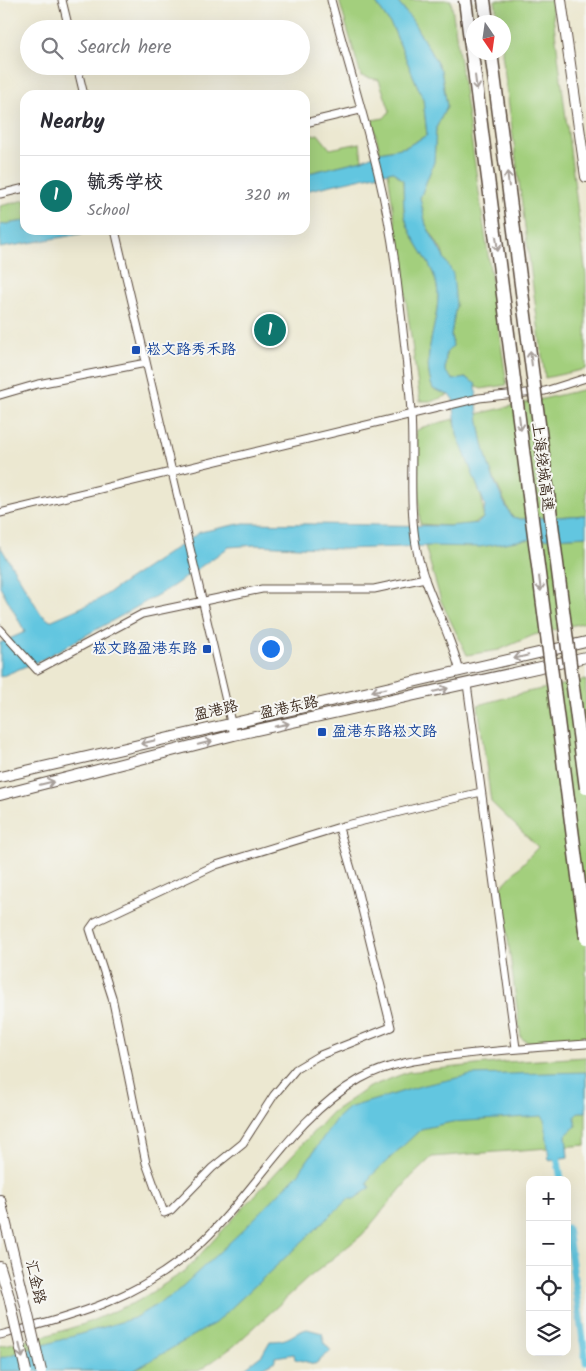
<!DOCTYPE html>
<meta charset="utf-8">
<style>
:root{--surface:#fff;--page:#f2f2f3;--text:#2b2b33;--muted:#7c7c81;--line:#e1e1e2;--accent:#0f766e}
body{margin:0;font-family:Kalam,"LXGW WenKai TC",sans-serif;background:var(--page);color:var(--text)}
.controls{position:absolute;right:15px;bottom:15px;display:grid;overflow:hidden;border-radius:10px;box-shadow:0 5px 20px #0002}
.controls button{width:45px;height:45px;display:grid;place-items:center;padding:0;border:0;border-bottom:1px solid var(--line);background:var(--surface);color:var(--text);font:25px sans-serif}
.compass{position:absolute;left:466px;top:15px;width:45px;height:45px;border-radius:50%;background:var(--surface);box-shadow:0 5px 20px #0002;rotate:167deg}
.you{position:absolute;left:270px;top:648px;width:18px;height:18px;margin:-12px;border:4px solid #fff;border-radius:50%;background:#1a73e8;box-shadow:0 0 0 8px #1a73e833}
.badge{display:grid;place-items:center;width:32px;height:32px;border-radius:50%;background:var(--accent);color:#fff;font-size:16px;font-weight:700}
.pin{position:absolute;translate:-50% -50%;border:2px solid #fff;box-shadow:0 1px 5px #0006}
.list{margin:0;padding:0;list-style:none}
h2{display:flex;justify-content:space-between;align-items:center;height:65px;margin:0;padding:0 20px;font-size:21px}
h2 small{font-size:16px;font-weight:400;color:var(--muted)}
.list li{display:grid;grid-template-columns:32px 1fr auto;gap:15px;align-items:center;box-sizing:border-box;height:80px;padding:0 20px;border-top:1px solid var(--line)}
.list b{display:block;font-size:19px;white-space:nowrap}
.list p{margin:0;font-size:16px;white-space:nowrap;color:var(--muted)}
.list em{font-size:16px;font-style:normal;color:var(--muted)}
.icon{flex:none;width:28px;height:28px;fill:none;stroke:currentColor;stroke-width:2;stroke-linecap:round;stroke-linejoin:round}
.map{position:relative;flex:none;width:586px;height:1371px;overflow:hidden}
.search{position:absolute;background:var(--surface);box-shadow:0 5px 20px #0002;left:20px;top:20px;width:290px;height:55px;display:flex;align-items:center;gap:12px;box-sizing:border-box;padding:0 18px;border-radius:28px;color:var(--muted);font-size:19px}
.panel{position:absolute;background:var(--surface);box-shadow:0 5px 20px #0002;left:20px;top:90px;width:290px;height:145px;border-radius:15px}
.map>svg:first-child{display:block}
</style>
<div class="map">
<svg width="586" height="1371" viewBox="0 0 586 1371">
<rect width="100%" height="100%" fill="#f6f6f2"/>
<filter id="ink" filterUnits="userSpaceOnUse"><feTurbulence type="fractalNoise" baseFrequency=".02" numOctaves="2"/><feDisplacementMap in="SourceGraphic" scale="10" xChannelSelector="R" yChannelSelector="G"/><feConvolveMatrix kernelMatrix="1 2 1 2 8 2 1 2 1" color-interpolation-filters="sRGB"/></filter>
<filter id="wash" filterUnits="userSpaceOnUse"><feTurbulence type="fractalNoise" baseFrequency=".0096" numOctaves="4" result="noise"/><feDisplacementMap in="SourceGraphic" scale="20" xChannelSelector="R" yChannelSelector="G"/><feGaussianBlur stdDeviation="1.12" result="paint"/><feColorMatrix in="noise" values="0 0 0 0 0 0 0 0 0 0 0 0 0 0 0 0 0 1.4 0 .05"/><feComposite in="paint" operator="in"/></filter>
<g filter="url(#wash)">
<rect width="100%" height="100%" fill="#ece8d1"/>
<path fill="#a3cf7d" stroke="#6f7c4e" d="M339,0H374L393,28L423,99L427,135L406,147L380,152L372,120L384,118L390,111L379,80L361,76Z
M396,0H451L507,385L481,389L466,378L453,380L445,371L446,353L453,346L451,335L456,305L442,251L426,225L420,198L434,162L436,128L447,106L441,70L412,20Z
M495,0H551L586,275V369L545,378L502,53L504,22H498Z
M318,134L330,149L360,143L362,160L305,174V137Z
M393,171L403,180C404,196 402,214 409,229C419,251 437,269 438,295C438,328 420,356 433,389L449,395L433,401H420L388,172Z
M25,200V221L0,225V206Z
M586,389V515L521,519L512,517L487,463L477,414Z
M454,419C461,449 486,490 483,518C468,530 439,525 420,524L416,431L423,427Z
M586,536V622L534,635L499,650L467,655L441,601L425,546Z
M586,680V1040L529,1043L521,1038L501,887L538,847L491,802L478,705L527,692Z
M586,1057V1145L432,1157L411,1177L362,1235L307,1279L234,1346L199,1371H0V1346L45,1336L84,1324L138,1301L185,1271L332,1112L369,1087L408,1072L506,1062Z"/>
<path fill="#62c6e0" stroke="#4e787f" d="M374,0H396L412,20L441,70L447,106L436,128L434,162L420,198L426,225L453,274L456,305L451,335L453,346L446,353L445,371L453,380L466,378L476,384C477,432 488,476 512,517L521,519L586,515V536L523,540L480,547L430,546L343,549L255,545L229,547L173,586L121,616L43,659L0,677V643L25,632L0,586V546L41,614L50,621L98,600L200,532L244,523L449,526L478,523L483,518L485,505L457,435L453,399L449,395L433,389C420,356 438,328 438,295C437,269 419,251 409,229C402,214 404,196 403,180L393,171L305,191V174L362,160L380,152L406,147L427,135L423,99L393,28Z
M25,221V230H103L0,248V225Z
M586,1072V1112H579L575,1116L576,1126L566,1135L568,1157L549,1160L545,1120L542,1116L452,1122L421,1129L371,1176L367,1183L370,1188L354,1199H348L215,1323L133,1371H0V1358L134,1318L173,1295L244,1229L298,1174L336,1119L348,1108L424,1085L472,1075Z
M307,1329L322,1333L325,1344L331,1351L315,1364L295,1359L294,1354L275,1357V1361L256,1371H241L262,1355L270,1341C291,1341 290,1334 307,1329Z"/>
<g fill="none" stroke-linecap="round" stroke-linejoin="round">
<path stroke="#62c6e0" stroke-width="7" d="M556,1150L561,1180
M567,1228L586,1362"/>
</g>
</g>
<g filter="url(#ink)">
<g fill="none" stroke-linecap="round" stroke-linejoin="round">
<g stroke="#564639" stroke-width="9">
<path id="street" d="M62,0L69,29
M331,0C355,92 387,184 397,280C402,323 408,368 411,412C414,458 408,505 417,551C426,594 450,630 460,672
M77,66L84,95
M305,123L360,110
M0,194L25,188
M115,230L234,735
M0,395L38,384L146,363
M0,513L479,398L545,391L586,378
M0,629L37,670L142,614L262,589H374L425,578
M467,684L516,1048
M125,1060L146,1163L164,1213L171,1210L212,1168L243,1143L274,1095L296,1069L318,1056L391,1027L357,889L339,828
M125,1060L112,997L90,929L95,922L216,865L343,826L481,792
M0,1335C77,1316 143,1297 203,1241C257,1190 293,1117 360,1079C390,1062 424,1059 458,1055C501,1050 543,1047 586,1044"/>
</g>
<g stroke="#564639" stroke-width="12">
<path id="secondary" d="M561,0L586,177
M0,777L586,642
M0,795L234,735L586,657
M0,1200L23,1294
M0,1267L9,1297"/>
</g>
<g stroke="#564639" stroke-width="15">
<path id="highway" d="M484,0L487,22"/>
</g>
<use href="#street" stroke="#fff" stroke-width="7"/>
<use href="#secondary" stroke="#fff" stroke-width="10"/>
<use href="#highway" stroke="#fff" stroke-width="12"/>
<g stroke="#564639" stroke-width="12" stroke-linecap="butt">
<path id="secondary-bridge" d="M23,1294L41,1371
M9,1297L26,1371"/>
</g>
<g stroke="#564639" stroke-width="15" stroke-linecap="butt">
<path id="highway-bridge" d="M465,0L586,938
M491,52L586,788"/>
</g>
<use href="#secondary-bridge" stroke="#fff" stroke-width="10"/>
<use href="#highway-bridge" stroke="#fff" stroke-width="12"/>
</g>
<defs><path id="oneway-shaft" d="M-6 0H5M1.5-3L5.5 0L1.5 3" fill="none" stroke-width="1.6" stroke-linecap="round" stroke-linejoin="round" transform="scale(1.25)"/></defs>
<g stroke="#a79f9a">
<use href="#oneway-shaft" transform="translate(476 83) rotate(83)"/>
<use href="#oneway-shaft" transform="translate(508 179) rotate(-97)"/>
<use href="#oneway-shaft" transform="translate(497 244) rotate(83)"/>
<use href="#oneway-shaft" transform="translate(531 358) rotate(-97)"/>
<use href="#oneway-shaft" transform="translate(520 423) rotate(83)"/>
<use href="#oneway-shaft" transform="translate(540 584) rotate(83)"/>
<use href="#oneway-shaft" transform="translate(521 657) rotate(167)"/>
<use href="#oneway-shaft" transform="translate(379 690) rotate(168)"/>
<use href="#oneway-shaft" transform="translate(441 690) rotate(-13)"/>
<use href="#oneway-shaft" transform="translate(282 725) rotate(-12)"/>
<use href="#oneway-shaft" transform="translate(148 742) rotate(167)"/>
<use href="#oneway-shaft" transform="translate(205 743) rotate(-14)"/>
<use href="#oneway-shaft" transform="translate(47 783) rotate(-14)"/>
<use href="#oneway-shaft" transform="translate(21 1351) rotate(77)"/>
</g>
</g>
<g fill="#1a4fb4" stroke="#f6f6f2" stroke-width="2">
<rect x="131" y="345" width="10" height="10" rx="2.5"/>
<rect x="202" y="644" width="10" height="10" rx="2.5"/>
<rect x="317" y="727" width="10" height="10" rx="2.5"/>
</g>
<g text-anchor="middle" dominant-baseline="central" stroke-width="4" stroke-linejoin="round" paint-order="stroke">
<g font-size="15" fill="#164399" stroke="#f6f6f2" text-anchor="start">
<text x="146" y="350">崧文路秀禾路</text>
<text x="197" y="649" text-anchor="end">崧文路盈港东路</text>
<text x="332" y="732">盈港东路崧文路</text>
</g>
<g font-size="15" fill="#3b2a1e" stroke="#f6f6f2">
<text transform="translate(542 467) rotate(83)">上海绕城高速</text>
<text transform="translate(289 708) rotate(-12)">盈港东路</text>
<text transform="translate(216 711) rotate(-13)">盈港路</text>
<text transform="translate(35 1282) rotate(77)">汇金路</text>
</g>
</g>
</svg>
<div class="controls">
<button>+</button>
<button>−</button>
<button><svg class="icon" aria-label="locate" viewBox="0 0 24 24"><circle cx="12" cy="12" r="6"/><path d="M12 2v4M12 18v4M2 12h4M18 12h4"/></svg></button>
<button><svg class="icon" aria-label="layers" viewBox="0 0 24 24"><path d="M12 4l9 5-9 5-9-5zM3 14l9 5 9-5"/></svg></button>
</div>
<svg class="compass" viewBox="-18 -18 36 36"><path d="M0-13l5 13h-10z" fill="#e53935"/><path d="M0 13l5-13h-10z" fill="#7c7c81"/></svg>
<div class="you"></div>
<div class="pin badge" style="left:270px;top:330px">1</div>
<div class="search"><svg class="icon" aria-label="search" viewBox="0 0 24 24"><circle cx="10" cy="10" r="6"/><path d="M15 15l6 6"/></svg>Search here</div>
<section class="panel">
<h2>Nearby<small></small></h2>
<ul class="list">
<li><span class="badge">1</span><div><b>毓秀学校</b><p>School</p></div><em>320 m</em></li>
</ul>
</section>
</div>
